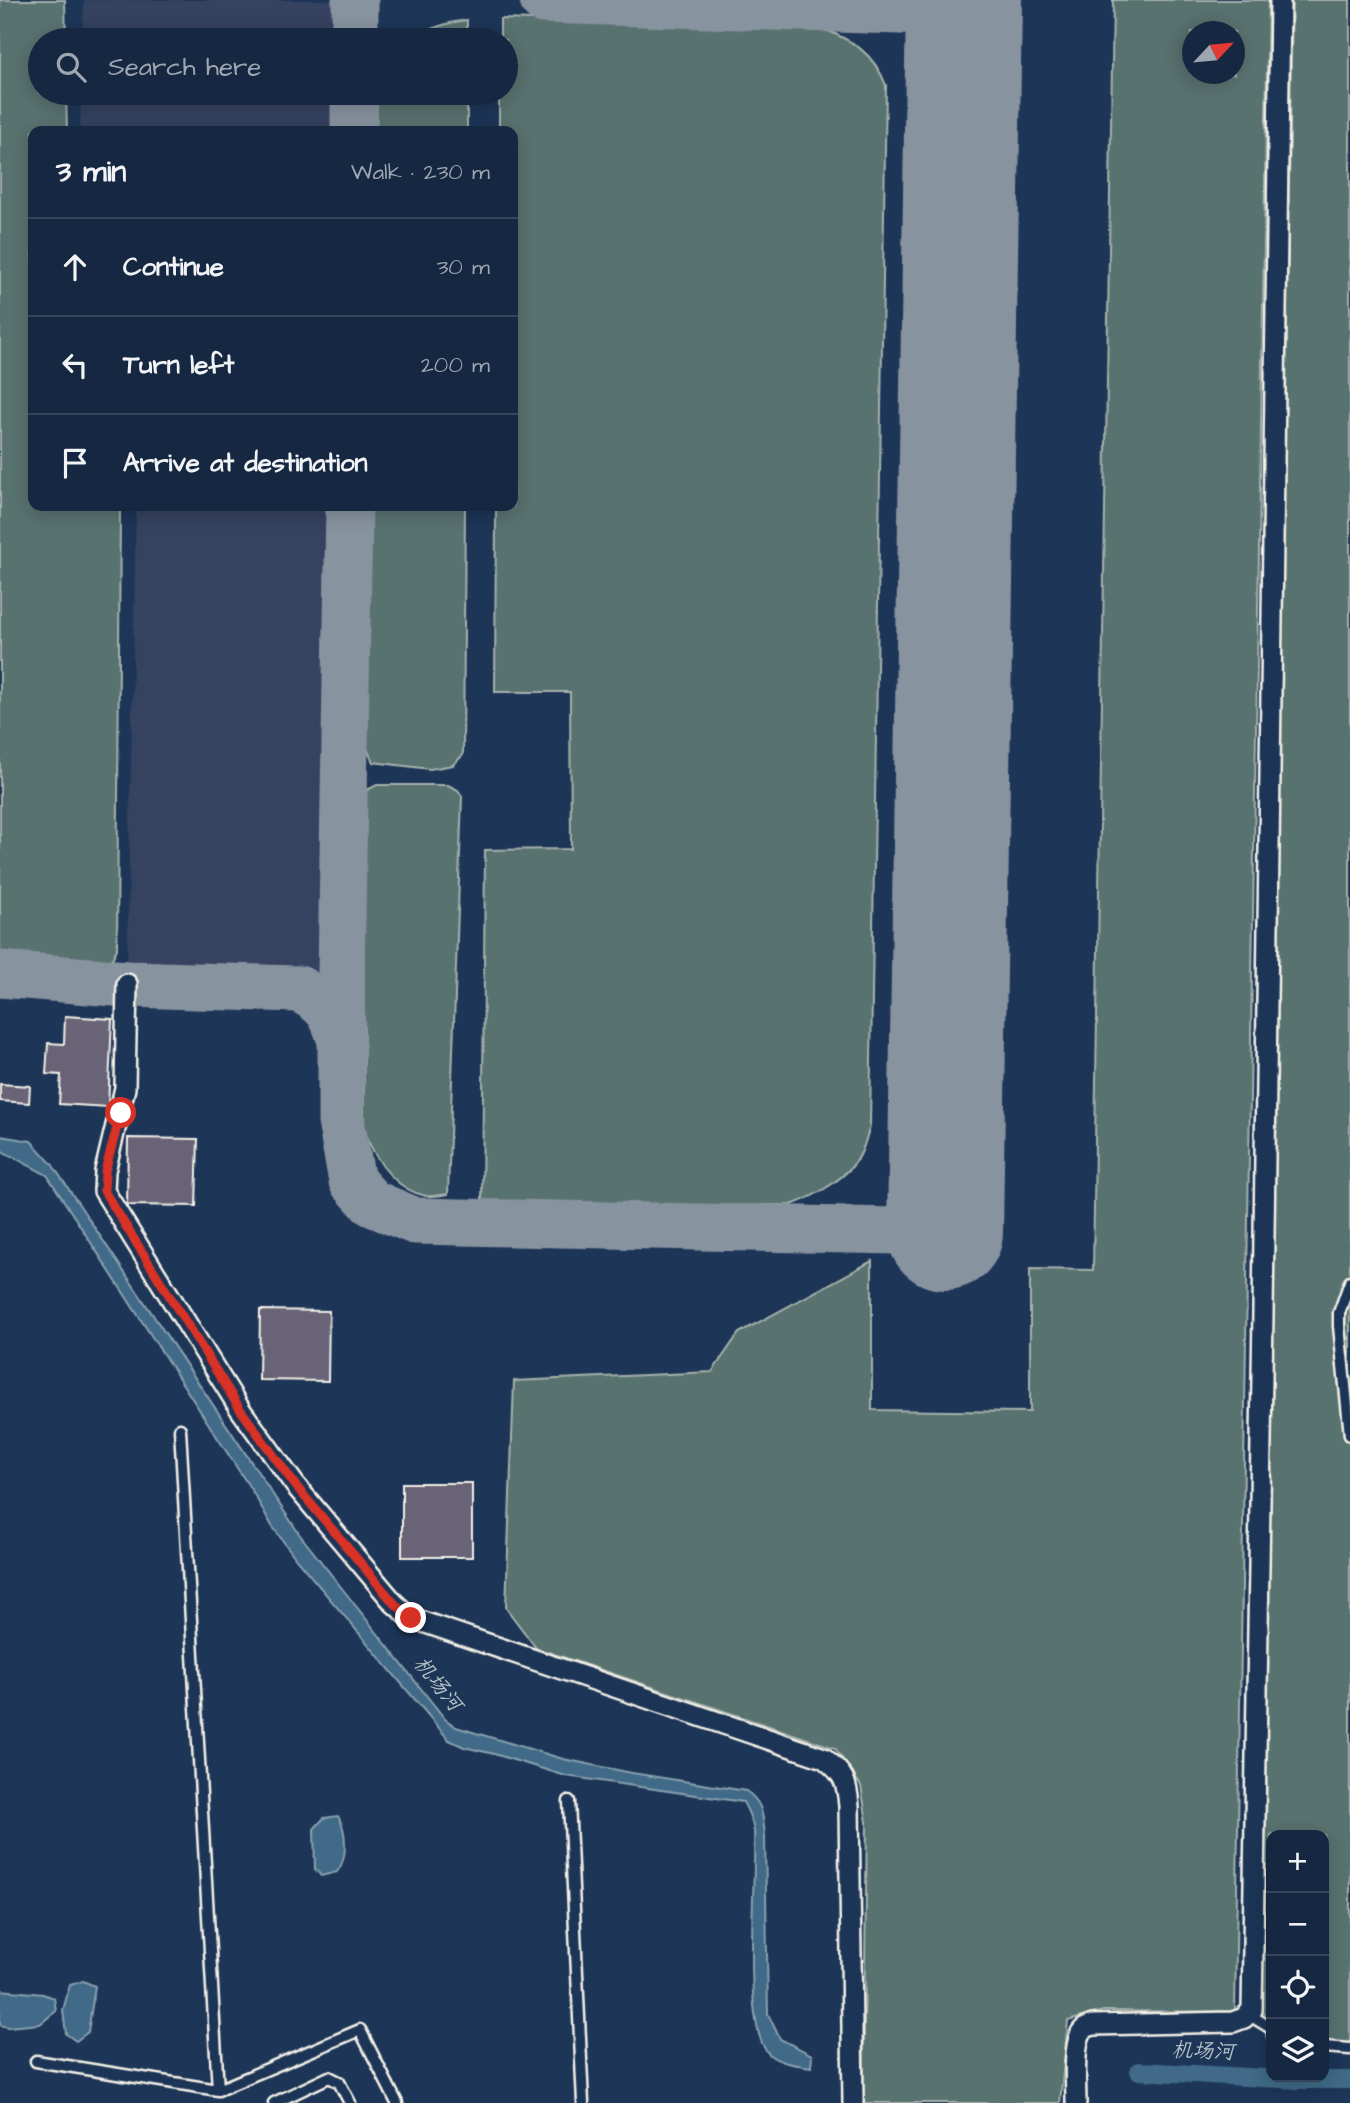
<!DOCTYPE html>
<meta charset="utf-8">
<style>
:root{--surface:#162841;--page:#23344c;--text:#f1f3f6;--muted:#9ea6b1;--line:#35445a}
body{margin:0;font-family:"Architects Daughter","LXGW WenKai TC",sans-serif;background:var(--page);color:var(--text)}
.controls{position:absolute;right:21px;bottom:21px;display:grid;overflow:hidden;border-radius:14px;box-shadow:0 4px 18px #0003}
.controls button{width:63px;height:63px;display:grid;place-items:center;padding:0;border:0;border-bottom:2px solid var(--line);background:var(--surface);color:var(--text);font:35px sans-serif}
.compass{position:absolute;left:1182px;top:21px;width:63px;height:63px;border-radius:50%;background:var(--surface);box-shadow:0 4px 18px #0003;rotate:64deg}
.stop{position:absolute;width:21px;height:21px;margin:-16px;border:5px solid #d93025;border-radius:50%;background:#fff}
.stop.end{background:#d93025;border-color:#fff;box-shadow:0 2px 7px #0008}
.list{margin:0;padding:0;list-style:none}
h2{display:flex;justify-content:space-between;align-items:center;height:91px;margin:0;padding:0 28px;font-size:30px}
h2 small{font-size:23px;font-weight:400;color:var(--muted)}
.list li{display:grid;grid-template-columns:46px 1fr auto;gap:21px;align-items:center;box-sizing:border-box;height:98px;padding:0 28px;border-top:2px solid var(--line)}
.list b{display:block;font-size:26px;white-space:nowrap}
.list em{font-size:23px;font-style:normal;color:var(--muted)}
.icon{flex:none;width:38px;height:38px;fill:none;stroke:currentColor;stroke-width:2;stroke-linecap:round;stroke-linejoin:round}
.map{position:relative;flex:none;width:1350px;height:2103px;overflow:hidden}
.search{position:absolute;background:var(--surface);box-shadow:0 4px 18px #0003;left:28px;top:28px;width:490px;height:77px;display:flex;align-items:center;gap:18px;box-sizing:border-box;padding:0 24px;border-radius:38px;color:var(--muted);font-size:26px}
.panel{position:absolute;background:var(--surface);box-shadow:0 4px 18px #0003;left:28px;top:126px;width:490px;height:385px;border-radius:14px}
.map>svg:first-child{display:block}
</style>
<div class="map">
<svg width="1350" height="2103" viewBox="0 0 1350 2103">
<rect width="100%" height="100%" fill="#1d3557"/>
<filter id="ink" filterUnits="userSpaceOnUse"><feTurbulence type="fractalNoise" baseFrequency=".0143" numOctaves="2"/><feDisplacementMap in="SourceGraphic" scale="14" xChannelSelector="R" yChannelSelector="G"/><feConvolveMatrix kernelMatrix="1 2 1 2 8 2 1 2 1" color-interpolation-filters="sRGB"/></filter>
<g filter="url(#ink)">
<path fill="#344361" d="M84,0H337V40H82Z
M81,93H338V131H80Z
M136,506H349L341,974L127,967Z"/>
<path fill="#59726f" stroke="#a6b2ac" stroke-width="2" fill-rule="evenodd" d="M0,0H65L66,40H40V93H66L67,131H33V506H120L117,949L112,959L98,964L0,957Z
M1113,0H1268L1235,2012L1103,2011L1068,2021L1060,2103H863L867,1822L861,1786L835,1748L536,1648L506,1608L514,1381L712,1372L739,1333L872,1261V1410L1030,1412V1269L1093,1270ZM1192,32H1234V74H1192Z
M1292,0H1350V2051L1324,2050V1835H1271V2047H1269L1259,2005Z
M500,19L821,28C852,40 873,52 886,85L870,1126C867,1135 865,1145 861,1153C850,1177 814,1197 791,1205L482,1210L485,850L571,849L570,692H495L496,506H513V131H499V93H506V40H500Z
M467,20V40H414C431,27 446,23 467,20Z
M380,93H467V131H376L377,98Z
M371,506H465L463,755L453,765L430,769L373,762L367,749Z
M377,785H448L458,790L462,796L448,1194C441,1195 433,1197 426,1196C393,1189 375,1159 364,1131L363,800L367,790Z"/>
<path fill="#406a87" stroke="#88a0ae" stroke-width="2" d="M0,1136L31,1141L52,1164L300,1535L445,1719L456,1727L563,1759L632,1773L746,1791C763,1802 763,1816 765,1836L768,2014L780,2039L812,2055L811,2067C799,2065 781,2064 770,2055C740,2030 757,1875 754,1832C753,1822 748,1811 743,1802L566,1776L494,1754L464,1747L449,1740L297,1560L272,1526L254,1494L47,1175L0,1150Z
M338,1816C347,1831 348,1858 337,1872L321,1876L315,1869L314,1829L324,1818Z
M83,1981L95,1986L88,2032L76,2041L66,2034L63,2010L70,1985Z
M0,1990L43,1994L54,1998L56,2011L40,2024L8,2027L0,2025Z"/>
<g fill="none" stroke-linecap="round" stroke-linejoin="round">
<path stroke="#406a87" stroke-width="18" d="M1139,2071L1300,2080H1350"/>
<path stroke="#8893a0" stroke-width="47" d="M543,0L964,13
M355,40V0
M354,131V93
M349,506L341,974V1121L352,1181L372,1203L415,1221L945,1232
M0,974L127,984L299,989C328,1004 333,1013 342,1045"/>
<path stroke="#8893a0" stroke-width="116" d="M945,1232L964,0"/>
</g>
<path fill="#696477" stroke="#f4f1e8" stroke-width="2" d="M65,1016L112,1019L108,1107L59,1104L61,1075L46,1074L48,1043L64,1044Z
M0,1084L30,1086L29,1103L0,1101Z
M128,1138L198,1139L196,1206L127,1205Z
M260,1310L329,1311L328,1381L259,1380Z
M402,1483H472V1557H402Z"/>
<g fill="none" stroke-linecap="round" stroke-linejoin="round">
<g stroke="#f4f1e8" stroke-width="15">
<path id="service" d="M1350,1282L1339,1313V1326L1350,1435
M180,1429L218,2090
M569,1801L583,2103
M1248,2014L1271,2028
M1324,2047L1350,2049
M36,2061L218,2090L360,2030L397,2103
M274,2103L329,2077L339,2082L350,2103"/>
</g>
<g stroke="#f4f1e8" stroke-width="24">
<path id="minor" d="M127,984L125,1088L105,1171L104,1191L240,1409L295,1485L394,1603L411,1618L824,1758C844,1774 847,1781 849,1806L853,2103
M1076,2103C1076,2085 1073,2052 1080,2035C1082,2029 1087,2027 1093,2025L1233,2022L1244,2018L1252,2010L1263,1312L1280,0"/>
</g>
<use href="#service" stroke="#1d3557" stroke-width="10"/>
<use href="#minor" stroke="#1d3557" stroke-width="19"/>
</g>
</g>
<g fill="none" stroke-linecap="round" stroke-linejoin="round" filter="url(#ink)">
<path stroke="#d93025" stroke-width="9" d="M121,1113L105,1171L104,1191L240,1409L295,1485L394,1603L411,1618"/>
</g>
<g text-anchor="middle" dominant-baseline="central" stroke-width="6" stroke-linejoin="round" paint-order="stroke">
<g font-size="21" font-style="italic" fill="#b5c2c6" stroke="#1d3557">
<text transform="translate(438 1684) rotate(51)">机场河</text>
<text transform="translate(1203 2051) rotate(2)">机场河</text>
</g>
</g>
</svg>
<div class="controls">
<button>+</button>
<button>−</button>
<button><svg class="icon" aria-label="locate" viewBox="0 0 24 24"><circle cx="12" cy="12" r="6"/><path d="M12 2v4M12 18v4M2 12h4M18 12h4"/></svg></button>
<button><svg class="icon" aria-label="layers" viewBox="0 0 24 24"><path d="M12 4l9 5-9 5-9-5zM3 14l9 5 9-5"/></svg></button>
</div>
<svg class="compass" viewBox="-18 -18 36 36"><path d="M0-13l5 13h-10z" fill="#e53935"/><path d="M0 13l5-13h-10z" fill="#9ea6b1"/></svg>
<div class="stop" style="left:121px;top:1113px"></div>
<div class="stop end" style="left:411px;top:1618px"></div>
<div class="search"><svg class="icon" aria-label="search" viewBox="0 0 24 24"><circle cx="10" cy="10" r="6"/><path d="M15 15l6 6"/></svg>Search here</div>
<section class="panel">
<h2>3 min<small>Walk · 230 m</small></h2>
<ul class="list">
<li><svg class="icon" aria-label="ahead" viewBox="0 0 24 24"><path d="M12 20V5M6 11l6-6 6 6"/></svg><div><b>Continue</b></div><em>30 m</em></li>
<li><svg class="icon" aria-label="left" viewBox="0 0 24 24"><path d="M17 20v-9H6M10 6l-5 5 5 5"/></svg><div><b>Turn left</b></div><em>200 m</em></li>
<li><svg class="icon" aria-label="arrive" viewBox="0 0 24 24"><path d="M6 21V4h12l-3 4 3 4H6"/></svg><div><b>Arrive at destination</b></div></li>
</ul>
</section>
</div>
